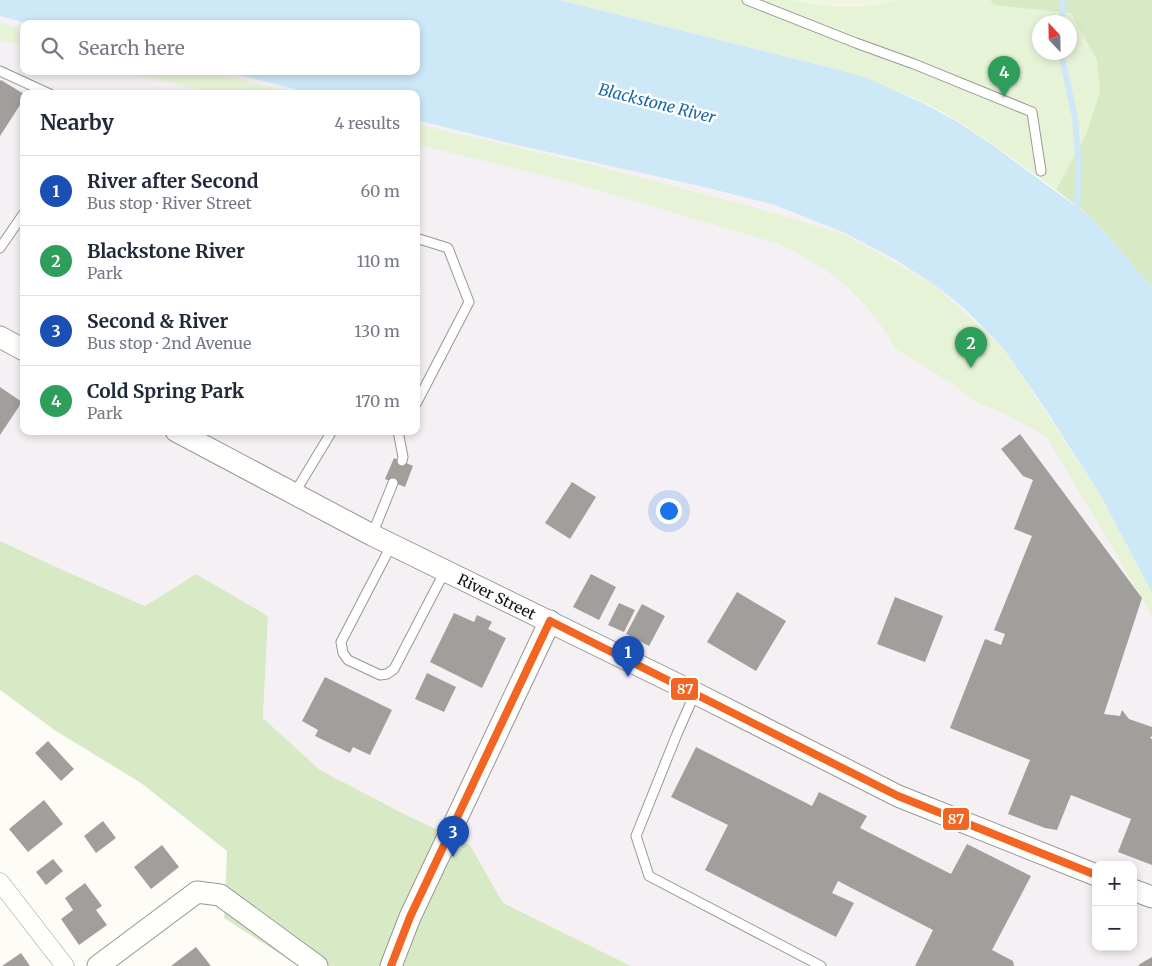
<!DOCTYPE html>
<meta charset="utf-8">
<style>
:root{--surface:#fff;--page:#f6f6f7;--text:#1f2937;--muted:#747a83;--line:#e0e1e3;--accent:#db2777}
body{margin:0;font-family:Merriweather,serif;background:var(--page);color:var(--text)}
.controls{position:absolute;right:15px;bottom:15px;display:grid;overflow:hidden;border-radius:10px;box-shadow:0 2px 8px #0003}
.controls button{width:45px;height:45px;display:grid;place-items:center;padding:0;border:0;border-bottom:1px solid var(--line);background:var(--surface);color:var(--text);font:25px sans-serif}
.compass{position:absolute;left:1032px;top:15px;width:45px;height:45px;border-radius:50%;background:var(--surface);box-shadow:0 2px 8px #0003;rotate:338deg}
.you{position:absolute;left:668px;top:510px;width:18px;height:18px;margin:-12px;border:4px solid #fff;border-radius:50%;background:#1a73e8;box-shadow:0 0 0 8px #1a73e833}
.badge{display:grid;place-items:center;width:32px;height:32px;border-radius:50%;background:var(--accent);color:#fff;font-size:16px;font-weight:700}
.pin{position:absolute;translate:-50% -41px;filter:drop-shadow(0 1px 2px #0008)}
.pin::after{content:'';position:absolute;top:26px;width:18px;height:15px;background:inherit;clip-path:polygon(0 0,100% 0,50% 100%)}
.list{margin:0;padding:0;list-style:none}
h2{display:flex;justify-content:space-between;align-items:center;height:65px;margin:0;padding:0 20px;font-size:21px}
h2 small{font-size:16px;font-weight:400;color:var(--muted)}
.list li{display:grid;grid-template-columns:32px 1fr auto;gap:15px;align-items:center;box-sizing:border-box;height:70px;padding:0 20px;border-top:1px solid var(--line)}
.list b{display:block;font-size:19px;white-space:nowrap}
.list p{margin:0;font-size:16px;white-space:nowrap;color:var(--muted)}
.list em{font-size:16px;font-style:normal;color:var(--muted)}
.icon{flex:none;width:28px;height:28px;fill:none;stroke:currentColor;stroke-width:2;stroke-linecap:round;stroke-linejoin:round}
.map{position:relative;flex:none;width:1152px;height:966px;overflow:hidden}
.search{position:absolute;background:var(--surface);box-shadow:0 2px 8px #0003;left:20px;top:20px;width:400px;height:55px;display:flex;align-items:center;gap:12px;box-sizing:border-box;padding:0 18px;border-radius:10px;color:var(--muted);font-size:19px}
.panel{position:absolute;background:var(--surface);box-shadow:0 2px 8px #0003;left:20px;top:90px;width:400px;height:345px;border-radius:10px}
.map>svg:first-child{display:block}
</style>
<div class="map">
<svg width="1152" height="966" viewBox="0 0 1152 966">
<rect width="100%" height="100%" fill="#fdfcf7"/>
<path fill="#f5f0f3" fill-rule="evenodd" d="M0,16L30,24H24V71H223L314,94H24V431H416V120L504,142L708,188L775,205L845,233L896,260L936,286L964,308L1003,348L1044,407L1101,496L1152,593V966H631L503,903L470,845L406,815L320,770L263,718L268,616L196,574L145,606L65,571L0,541ZM1096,865H1133V947H1096Z"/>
<path fill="#e7f3d7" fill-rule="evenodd" d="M560,0H1152V246L1063,178L1056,190C1024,167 992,143 959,122C920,98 876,81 832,68ZM1040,22H1070V52H1040Z
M0,23L24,29V46L0,40Z
M123,71H209L297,94H215Z
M416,124L588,164L742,204L844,234L936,286L1003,348L1101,496L1152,593V617L1142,598L1046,436L999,411L974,401L956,386L896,349L886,332L866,306L843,283L826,270L794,251L776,243L756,237L573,183L416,144Z"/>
<path fill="#d8eac5" d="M990,0H1152V287L1092,218L1056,190L1086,135L1100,92L1097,60L1071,13L994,5Z
M0,541L65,571L145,606L196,574L268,616L263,718L320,770L406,815L470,845L503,903L631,966H299L224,918L227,851L141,783L56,731L0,690Z"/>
<path fill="#f0f6e1" d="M791,0H897C863,11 825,8 791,0Z"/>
<path fill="#cde8f7" d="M0,0H560L832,68L867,78L923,103L958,122L994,146L1092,218L1152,287V593L1101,496L1044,407L1003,348L964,308L936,286L896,260L845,233L775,205L708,188L504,142L416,120V94H314L223,71H416V24H30L0,16Z"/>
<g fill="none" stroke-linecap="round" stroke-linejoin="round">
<path stroke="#cde8f7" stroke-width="6" d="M1062,22V0
M1062,52V58L1075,117L1079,173L1076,212"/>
</g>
<path fill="#a19f9c" d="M1,80L24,94V99L0,136V81Z
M0,387L22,402L0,435Z
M1020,434L1142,598L1104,714L1120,716L1122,710L1129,719L1152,727V736L1150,738L1152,739V865L1118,852L1131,819L1071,795L1057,830L1045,828L1008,814L1030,760L950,728L985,639L1001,645L1005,634L994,630L1032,536L1014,529L1033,480L1023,476L1001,449Z
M394,458L413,466L405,487L385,479Z
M572,482L596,497L570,539L545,523Z
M591,574L616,587L599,620L573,607Z
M737,592L786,621L756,671L707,642Z
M895,597L943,616L925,662L877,644Z
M619,603L635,610L624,632L608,625Z
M642,604L665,616L649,646L626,634Z
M454,613L474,622L477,615L492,622L488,629L506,638L482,688L430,662Z
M427,673L456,687L444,712L415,699Z
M325,677L392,710L370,755L353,747L350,753L315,736L318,730L302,721Z
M48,741L74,769L61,781L35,753Z
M696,747L812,806L819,792L867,816L860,828L951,874L967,844L1031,876L992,950L1013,961L1014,966H915L933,930L838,881L832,893L854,903L836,937L705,870L728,825L671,797Z
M44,800L63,824L28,852L9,829Z
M103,821L116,838L96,853L84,836Z
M162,845L179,867L151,889L134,867Z
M53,859L63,871L46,885L36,872Z
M85,883L102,906L96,910L107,925L79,945L61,919L73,910L65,898Z
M196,947L211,966H171Z
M21,953L30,966H2Z
M1152,957V966H1138L1140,964Z"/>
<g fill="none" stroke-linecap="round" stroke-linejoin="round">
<g stroke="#979795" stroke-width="11">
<path id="service" d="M747,0L856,43L914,64L1032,112L1041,171
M0,71L50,94
M416,238L448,248L469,302L416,404
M0,248L24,213
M398,431L403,457L402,461
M294,494L332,431
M372,535L393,483
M392,544L341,642L343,653L348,660L380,675L387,674L394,669L445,571
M695,693L677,734L636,836L649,876L821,966"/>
</g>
<g stroke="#979795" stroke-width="19">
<path id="minor" d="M0,882L65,966"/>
</g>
<g stroke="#979795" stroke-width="23">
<g id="tertiary">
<path d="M0,337L24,350"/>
<path id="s1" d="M176,431L372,535L695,693L898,796L1096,875"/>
<path d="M1133,890L1152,897"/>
<path d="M98,966L197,892L220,895L317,966"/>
<path d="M391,966L410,917L550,621"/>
</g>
</g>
<use href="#service" stroke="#fffffe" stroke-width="9"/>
<use href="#minor" stroke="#fffffe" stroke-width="18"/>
<use href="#tertiary" stroke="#fffffe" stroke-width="21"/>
<g stroke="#fff" stroke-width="11">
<path id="bus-1" d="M550,621L898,796L1096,875
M391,966L410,917L550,621"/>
</g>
<use href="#bus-1" stroke="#f26522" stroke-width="8"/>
</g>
<g text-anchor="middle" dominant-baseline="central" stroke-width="5" stroke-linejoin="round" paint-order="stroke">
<g font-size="15" fill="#111" stroke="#fff">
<text stroke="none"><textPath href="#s1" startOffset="361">River Street</textPath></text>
</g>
<g font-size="16" font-style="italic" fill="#1768a6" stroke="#fff">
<text transform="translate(657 103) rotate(14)">Blackstone River</text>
</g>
</g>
<g stroke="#fff" stroke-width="2">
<rect x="670" y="677" width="29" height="24" rx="5" fill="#f26522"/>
<rect x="942" y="807" width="28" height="24" rx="5" fill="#f26522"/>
</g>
<g font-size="14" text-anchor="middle" font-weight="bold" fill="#fff">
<text x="685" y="694">87</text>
<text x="956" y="824">87</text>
</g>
</svg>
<div class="controls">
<button>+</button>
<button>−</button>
</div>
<svg class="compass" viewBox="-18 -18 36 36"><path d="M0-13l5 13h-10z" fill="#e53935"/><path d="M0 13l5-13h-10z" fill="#747a83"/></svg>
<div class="you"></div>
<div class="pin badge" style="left:628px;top:677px;background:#1a4fb4">1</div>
<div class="pin badge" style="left:971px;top:368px;background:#2e9e5b">2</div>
<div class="pin badge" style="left:453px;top:857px;background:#1a4fb4">3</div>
<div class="pin badge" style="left:1004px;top:97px;background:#2e9e5b">4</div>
<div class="search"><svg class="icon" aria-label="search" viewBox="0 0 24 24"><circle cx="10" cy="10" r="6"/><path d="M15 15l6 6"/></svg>Search here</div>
<section class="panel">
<h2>Nearby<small>4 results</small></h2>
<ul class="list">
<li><span class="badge" style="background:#1a4fb4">1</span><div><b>River after Second</b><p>Bus stop · River Street</p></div><em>60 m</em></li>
<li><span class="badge" style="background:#2e9e5b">2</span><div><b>Blackstone River</b><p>Park</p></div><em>110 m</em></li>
<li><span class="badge" style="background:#1a4fb4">3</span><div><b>Second &amp; River</b><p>Bus stop · 2nd Avenue</p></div><em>130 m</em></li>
<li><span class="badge" style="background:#2e9e5b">4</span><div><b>Cold Spring Park</b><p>Park</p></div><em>170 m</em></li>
</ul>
</section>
</div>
